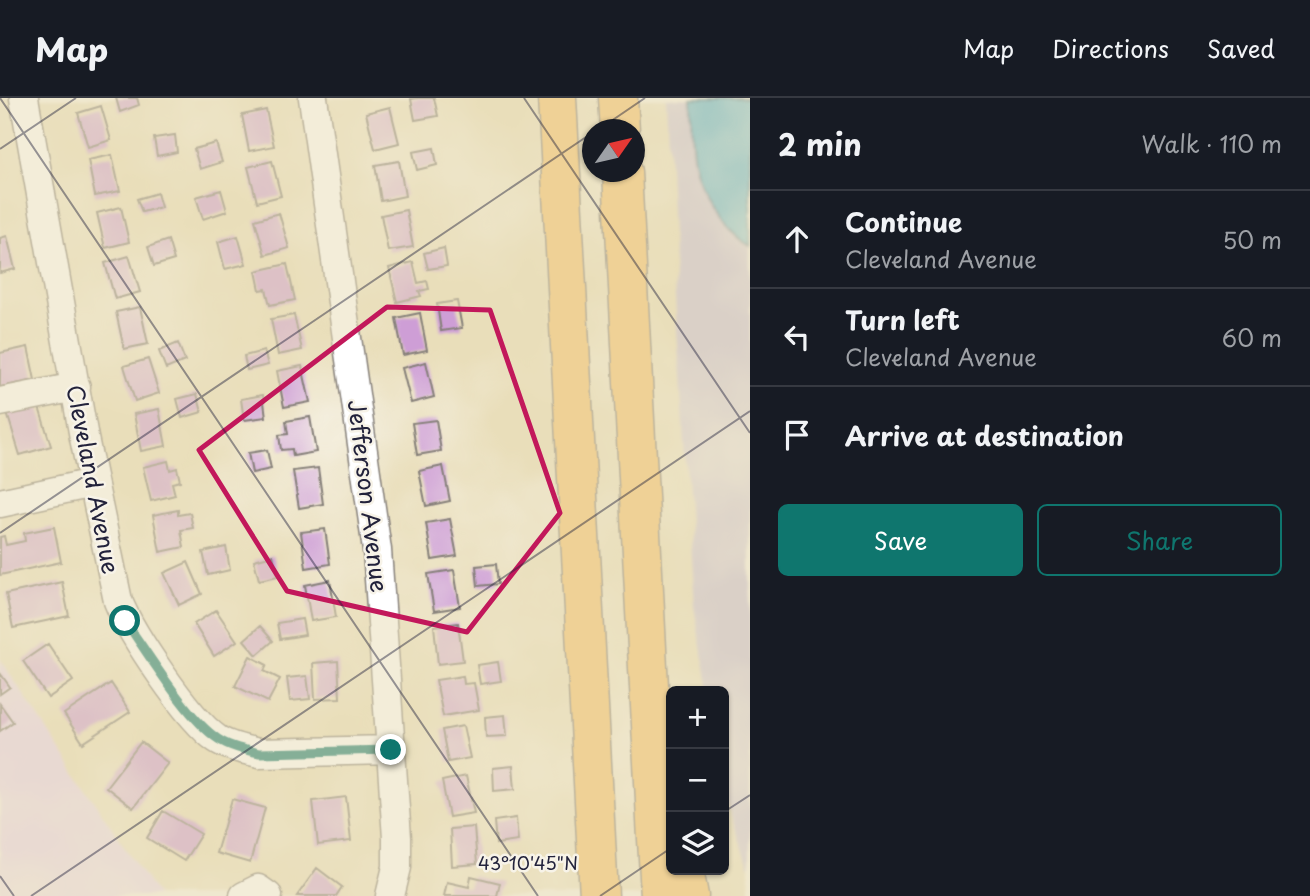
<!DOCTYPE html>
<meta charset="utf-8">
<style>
:root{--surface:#171b24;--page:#20242c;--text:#f1f3f6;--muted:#9ea1a6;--line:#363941;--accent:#0f766e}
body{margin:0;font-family:"Playpen Sans",sans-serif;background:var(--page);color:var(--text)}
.controls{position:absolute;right:21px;bottom:21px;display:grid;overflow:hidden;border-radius:10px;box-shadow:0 2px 5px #0004}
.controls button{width:63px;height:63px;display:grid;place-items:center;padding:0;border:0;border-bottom:2px solid var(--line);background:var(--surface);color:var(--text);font:35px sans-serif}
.compass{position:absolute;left:582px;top:21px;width:63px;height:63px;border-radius:50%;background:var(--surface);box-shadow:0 2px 5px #0004;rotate:56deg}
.stop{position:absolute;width:21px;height:21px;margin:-16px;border:5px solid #0f766e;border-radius:50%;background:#fff}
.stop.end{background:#0f766e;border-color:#fff;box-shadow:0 2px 7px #0008}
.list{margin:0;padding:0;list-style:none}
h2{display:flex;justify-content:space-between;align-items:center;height:91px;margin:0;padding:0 28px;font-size:30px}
h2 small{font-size:23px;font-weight:400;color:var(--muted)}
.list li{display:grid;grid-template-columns:46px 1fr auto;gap:21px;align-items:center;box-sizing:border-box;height:98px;padding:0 28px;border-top:2px solid var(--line)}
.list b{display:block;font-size:26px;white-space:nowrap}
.list p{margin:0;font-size:23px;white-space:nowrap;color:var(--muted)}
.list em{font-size:23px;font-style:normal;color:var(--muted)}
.actions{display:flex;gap:14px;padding:21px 28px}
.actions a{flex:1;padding:16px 0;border:2px solid var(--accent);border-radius:10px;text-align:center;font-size:24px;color:var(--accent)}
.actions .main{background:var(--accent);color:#fff}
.icon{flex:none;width:38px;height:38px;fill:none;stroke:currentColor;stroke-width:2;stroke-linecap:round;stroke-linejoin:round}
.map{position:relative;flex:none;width:750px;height:798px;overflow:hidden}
header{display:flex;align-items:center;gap:42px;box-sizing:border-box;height:98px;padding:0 35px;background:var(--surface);border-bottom:2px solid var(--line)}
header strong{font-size:33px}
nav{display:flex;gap:38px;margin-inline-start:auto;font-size:24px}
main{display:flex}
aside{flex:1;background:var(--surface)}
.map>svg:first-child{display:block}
</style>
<header>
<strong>Map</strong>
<nav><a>Map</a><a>Directions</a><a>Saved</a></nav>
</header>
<main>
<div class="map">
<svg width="750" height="798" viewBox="0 0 750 798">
<rect width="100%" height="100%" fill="#f7f3e8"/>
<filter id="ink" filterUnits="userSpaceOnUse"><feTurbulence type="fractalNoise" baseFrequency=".0143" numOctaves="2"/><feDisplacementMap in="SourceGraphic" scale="14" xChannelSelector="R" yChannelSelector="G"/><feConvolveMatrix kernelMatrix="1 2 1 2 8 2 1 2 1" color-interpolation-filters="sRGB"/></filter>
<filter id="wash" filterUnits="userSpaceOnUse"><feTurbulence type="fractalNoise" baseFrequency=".00686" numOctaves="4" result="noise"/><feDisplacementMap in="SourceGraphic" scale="28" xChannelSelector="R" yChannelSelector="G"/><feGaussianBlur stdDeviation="1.57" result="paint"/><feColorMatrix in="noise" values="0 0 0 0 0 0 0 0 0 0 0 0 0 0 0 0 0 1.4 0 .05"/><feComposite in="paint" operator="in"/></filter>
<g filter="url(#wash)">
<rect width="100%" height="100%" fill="#e9deba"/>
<path fill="#e7d2f0" d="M0,561L157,798H0Z"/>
<path fill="#c8bfd8" d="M666,0H750V770L730,716L724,679V593H709L694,509L674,182Z"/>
<path fill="#4faece" stroke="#386884" stroke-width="2" d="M691,0H750V148C720,130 700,95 694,62C690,42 692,20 691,0Z"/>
<g id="blocks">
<path fill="#ce9ed6" d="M116,0H137L139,7L120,14Z
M418,0H434L438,18L415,22L411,1Z
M101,8L111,42L88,49L78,15Z
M390,9L399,45L375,51L366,15Z
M266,12L274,48L249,53L242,17Z
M175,37L177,54L157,58L154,40Z
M216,45L222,64L200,71L194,51Z
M434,50L437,67L417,72L413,54Z
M112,57L120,93L95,98L88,62Z
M272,63L281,98L257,104L248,69Z
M399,63L405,98L381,103L375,67Z
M221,92L227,113L203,121L196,99Z
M157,95L161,109L142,114L137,101Z
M121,109L129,144L105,150L97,115Z
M406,112L413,149L388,153L381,117Z
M279,115L289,150L265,157L255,122Z
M7,138L15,171L0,175V140Z
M238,138L246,166L225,171L218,144Z
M168,142L174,162L154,168L148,149Z
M444,150L447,168L428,171L424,155Z
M129,158L140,194L115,201L105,165Z
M413,164L418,185L427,183L429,191L419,193L421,198L397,204L389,170Z
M287,166L295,202L270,207L266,191L260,192L256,173Z
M457,203L462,230L441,233L437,206Z
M140,209L148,246L124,251L116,214Z
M420,215L427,252L403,257L396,220Z
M294,217L302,252L278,257L271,221Z
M178,245L185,263L166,271L159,253Z
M28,249L35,282L0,289V255Z
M264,253L268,267L247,272L244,258Z
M148,261L159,295L135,303L124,268Z
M426,264L434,299L411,305L402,270Z
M302,268L310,304L284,309L277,273Z
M197,296L202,314L182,320L177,301Z
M263,297L266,319L244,322L241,301Z
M38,306L51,348L20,357L7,315Z
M159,311L166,348L141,353L134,316Z
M310,319L316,354L293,358L292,351L281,352L279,337L288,336L286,323Z
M436,322L441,353L417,357L412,325Z
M267,352L271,371L252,375L248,355Z
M168,363L170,372L177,370L180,383L172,385L175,397L151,403L143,369Z
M443,368L450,403L426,408L419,373Z
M318,370L323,406L299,410L293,373Z
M178,412V417L190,415L193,430L181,432L184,449L160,454L153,417Z
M450,421L457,458L432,462L426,425Z
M54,429L61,464L0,477V439L4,438L6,447L25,443L24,435Z
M325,431L330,466L306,470L301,434Z
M226,449L230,472L208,477L203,454Z
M273,457L278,478L259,482L254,462Z
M188,464L202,496L179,507L164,475Z
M496,466L498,486L478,488L476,468Z
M454,472L460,509L434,513L428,476Z
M330,482L336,519L311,523L305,487Z
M62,484L69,518L13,530L6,496Z
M216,512L237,543L214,558L194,526Z
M302,521L305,537L280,541L277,525Z
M458,525L463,563L438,566L434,528Z
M260,528L273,543L257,557L244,542Z
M48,546L73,583L48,600L23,563Z
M250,558L267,567L264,573L280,581L268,604L235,588Z
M338,563L340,600L315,601L313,565Z
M498,564L501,583L480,586L477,567Z
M0,575L10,589L0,596Z
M307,578L310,601L290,603L287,580Z
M463,578L464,586L474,585L479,612L443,618L436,582Z
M111,585L130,614L83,645L64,616Z
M0,606L13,624L0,633Z
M505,617L507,638L486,639L485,619Z
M463,628L470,660L448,664L442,632Z
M141,644L168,665L133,710L106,689Z
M513,668L515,691L494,693L493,670Z
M466,678L474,715L449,719L442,683Z
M346,699L351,743L318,747L313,703Z
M232,701L265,710L250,765L216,755Z
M163,713L201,736L184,763L147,740Z
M516,720L518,743L496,746L494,723Z
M474,729L477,766L452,768L450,731Z
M317,770L342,789L336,798H297Z
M471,778L500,785L497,798H444L447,784L469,789Z"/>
</g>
</g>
<g filter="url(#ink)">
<use href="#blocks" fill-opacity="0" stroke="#86807a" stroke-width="2"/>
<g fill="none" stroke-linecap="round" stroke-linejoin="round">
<g stroke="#86807a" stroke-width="31">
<path id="minor" d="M24,0L84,340L118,503C131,536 188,621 217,641C229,649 245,652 259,655L391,652
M313,0L377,452L397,740V769L390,798
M0,304L76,289
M0,405L93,385
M244,798L258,791L268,798"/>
</g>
<g stroke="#86807a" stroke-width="41">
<path id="highway" d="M557,0L599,798
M618,0L620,32
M622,74L660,798
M684,772L689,798"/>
</g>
<use href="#minor" stroke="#fff" stroke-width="28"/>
<use href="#highway" stroke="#f6c16b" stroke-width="38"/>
</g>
</g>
<g fill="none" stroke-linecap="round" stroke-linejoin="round" filter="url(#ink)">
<path stroke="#0f766e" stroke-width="9" d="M125,523C147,554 188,622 218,641C230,649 245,652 259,655L391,652"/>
</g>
<path d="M0 0H750V798H0ZM387,209L490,212L560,415L467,534L287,493L199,352Z" fill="#e9deba" fill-opacity=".55" fill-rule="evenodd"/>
<path fill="none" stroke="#c2185b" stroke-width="5" stroke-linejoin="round" d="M387,209L490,212L560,415L467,534L287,493L199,352Z"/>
<path fill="none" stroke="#22223b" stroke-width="2" stroke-opacity="0.45" d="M0,0L538,798M524,0L750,335M598,32L645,0M0,51L76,0M0,435L592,35M724,714L750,697M0,778L14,798M31,798L750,313M600,798L671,750"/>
<g text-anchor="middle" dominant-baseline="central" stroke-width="5" stroke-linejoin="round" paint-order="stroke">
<g font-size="23" fill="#22223b" stroke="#f7f3e8">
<text transform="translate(94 381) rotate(79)">Cleveland Avenue</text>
<text transform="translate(369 398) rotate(83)">Jefferson Avenue</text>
</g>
</g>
<g font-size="18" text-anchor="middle" fill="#22223b" stroke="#f7f3e8" stroke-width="5" stroke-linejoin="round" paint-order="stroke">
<text x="528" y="772">43°10'45"N</text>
</g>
</svg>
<div class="controls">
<button>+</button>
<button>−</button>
<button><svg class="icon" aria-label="layers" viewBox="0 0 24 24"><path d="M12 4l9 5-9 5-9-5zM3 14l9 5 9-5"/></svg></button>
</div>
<svg class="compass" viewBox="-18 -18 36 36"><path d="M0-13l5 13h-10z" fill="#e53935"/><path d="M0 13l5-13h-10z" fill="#9ea1a6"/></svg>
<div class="stop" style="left:125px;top:523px"></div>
<div class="stop end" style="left:391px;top:652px"></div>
</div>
<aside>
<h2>2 min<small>Walk · 110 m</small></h2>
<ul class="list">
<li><svg class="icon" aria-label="ahead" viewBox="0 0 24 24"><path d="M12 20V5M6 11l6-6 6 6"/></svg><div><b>Continue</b><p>Cleveland Avenue</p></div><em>50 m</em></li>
<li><svg class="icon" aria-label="left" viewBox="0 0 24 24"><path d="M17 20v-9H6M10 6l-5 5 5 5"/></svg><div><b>Turn left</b><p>Cleveland Avenue</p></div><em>60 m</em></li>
<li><svg class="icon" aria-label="arrive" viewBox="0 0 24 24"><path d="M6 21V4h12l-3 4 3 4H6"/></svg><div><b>Arrive at destination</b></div></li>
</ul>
<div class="actions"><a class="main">Save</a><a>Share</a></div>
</aside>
</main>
